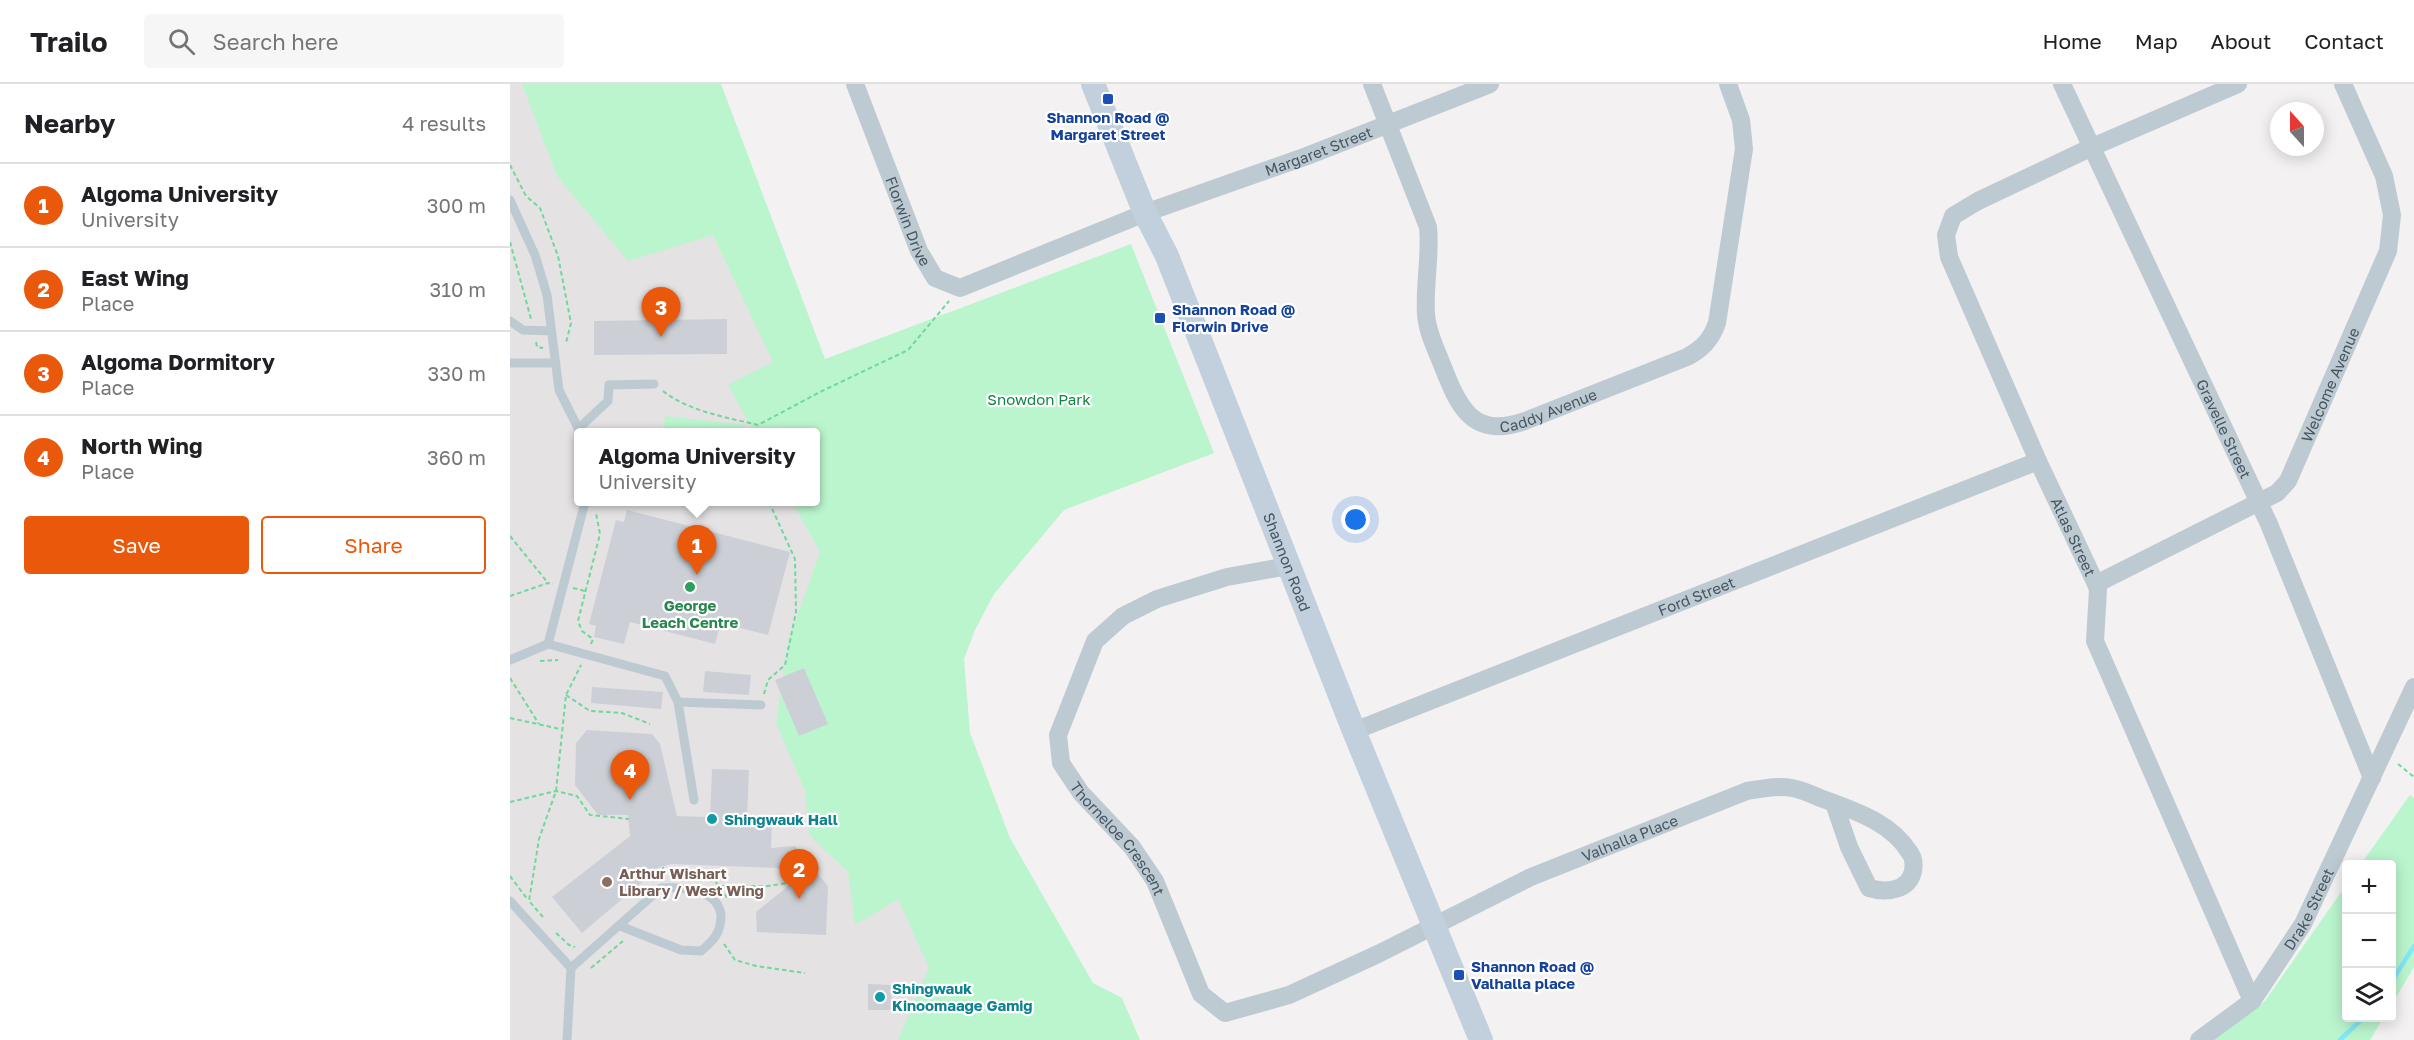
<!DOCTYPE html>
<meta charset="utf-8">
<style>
:root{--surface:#fff;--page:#f6f6f6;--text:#202124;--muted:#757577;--line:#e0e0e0;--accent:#ea580c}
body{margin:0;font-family:"Golos Text",sans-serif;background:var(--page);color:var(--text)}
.controls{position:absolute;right:18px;bottom:18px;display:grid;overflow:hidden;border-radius:6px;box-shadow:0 3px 15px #0003}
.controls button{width:54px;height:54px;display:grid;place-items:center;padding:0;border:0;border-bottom:2px solid var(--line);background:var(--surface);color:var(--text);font:30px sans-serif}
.compass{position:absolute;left:1760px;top:18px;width:54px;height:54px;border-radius:50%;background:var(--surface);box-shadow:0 3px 15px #0003;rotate:339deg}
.you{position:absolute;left:846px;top:436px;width:21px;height:21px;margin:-15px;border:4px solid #fff;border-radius:50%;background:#1a73e8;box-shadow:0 0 0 9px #1a73e833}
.badge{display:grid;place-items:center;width:39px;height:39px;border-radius:50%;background:var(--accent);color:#fff;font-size:20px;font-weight:700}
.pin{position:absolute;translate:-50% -50px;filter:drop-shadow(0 2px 3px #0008)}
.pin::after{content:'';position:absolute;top:32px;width:21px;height:18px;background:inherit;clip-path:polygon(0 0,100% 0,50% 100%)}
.popup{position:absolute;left:64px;top:344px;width:246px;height:78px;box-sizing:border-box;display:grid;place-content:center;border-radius:6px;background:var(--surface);filter:drop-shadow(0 2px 4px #0005);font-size:20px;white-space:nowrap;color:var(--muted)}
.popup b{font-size:22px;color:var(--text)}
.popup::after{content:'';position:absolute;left:50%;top:100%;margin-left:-12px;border:12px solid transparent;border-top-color:var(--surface)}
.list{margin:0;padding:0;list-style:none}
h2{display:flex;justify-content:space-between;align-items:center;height:78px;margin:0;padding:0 24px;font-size:26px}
h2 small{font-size:20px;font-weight:400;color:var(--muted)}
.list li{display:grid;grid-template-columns:39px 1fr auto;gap:18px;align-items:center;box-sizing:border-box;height:84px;padding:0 24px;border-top:2px solid var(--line)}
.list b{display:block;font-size:22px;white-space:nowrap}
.list p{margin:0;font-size:20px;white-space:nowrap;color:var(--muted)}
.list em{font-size:20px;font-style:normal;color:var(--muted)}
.actions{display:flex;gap:12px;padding:18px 24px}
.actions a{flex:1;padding:14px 0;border:2px solid var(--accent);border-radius:6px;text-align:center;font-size:21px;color:var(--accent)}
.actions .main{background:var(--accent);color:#fff}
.icon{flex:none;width:33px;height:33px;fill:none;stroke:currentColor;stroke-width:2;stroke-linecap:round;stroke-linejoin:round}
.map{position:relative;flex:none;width:1904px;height:956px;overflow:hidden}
header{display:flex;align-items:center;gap:36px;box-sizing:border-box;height:84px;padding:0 30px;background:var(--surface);border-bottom:2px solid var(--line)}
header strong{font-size:28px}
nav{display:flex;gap:33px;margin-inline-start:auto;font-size:21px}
.search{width:420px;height:54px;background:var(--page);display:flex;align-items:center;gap:15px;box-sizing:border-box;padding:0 21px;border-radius:6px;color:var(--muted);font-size:22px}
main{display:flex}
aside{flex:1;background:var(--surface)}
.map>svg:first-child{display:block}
</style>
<header>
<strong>Trailo</strong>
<div class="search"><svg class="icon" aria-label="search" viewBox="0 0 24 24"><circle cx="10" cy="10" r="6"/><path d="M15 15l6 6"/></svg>Search here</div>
<nav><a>Home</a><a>Map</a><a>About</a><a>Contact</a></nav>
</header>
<main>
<aside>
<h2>Nearby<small>4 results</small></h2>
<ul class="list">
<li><span class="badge">1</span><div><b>Algoma University</b><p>University</p></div><em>300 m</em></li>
<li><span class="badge">2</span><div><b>East Wing</b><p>Place</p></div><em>310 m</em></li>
<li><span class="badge">3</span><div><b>Algoma Dormitory</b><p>Place</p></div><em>330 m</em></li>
<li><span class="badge">4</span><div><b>North Wing</b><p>Place</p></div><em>360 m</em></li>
</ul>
<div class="actions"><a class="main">Save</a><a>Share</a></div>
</aside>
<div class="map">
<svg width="1904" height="956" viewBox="0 0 1904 956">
<rect width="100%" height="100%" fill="#f3f1f1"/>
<path fill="#e5e2e3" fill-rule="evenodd" d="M0,0H182L545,956H0ZM68,348H306V418H68Z"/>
<path fill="#bbf5cd" d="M12,0H211L315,275L621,160L704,369L554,426L484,510L465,546L454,575L460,649L500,754L583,899L612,914L630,956H388L419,884L388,815L345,841L338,788L299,751L295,707L266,639L278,559L310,468L282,418H306V348H244L218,301L263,278L203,151L118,177L47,92Z
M155,332L236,341L235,348H153Z
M1900,711L1904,714V883L1882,920V780H1851Z
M1836,801V934H1873L1860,956H1703L1755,917Z"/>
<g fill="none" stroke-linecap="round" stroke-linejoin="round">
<path stroke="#83e7f7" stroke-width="4.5" d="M1882,897L1904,862
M1830,956L1853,934"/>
</g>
<path fill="#ccd0d6" d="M217,235V270L84,271V237Z
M117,426L280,468L258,551L211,539L205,560L120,538L114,560L84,553L86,542L79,540L106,436L114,438Z
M294,584L318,640L289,652L265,596Z
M195,587L241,591L239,611L193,608Z
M82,603L153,608L151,625L81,619Z
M77,646L142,650L150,660L167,732L200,733L202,685L239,686L237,736L262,738L261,764L285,762L318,802L316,851L247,848L246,828L283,798L268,784L162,780L150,783L72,849L42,813L120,752L118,731H88L65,701L66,659Z
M358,900L381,901L382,926H358Z"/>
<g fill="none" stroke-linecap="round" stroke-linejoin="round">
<path stroke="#6fd89c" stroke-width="2" stroke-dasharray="4.5 3" stroke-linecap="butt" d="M0,81L16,112L30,124L48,172L61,239L56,259
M0,158L21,235
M26,258L27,263L33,264
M153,307C180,328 216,333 248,341L312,307L398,266L439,217
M246,348L248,341
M0,452L38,499
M63,504L75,507
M0,512L38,499L43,500
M81,560L83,555L72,547L68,537L90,450L86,429
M30,577L48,576
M0,594L29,640
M254,610L258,596L275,581L286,528L285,475L259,418
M56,611L80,627L112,629L140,640
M0,634L50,645
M1888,680L1904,693
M0,718L46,707L67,712L80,731L119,735
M153,783L154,793
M0,792L18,816
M191,795L205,797L218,815
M205,797L206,782
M211,802H258L283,798
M33,833L19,817L29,755L46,707L56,611L71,581
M46,849L59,861L65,863
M214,860L225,876L246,882L295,889
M81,884L113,857"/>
<path stroke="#bdcad2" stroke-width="9" d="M0,116L25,171L37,211L49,306L70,348
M0,237L13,246L41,247
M0,279H46
M69,344L98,317L99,301L144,300
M38,560L75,418
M0,576L38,560L155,592L168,618L251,621
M168,618L184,716
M0,817L61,884L57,956
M61,884L151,804C172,803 209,805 211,832C211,849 203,857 191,867L171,866L110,842"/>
<g stroke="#bdcad2" stroke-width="18">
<path id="s1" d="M345,0L409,167L425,194L450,204L635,129L797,72L980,0"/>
<path id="s2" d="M862,0L918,143C921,172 914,201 916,230C917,247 925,263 931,278C948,321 961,356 1015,337L1177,273C1192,265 1201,256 1207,239L1234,65L1231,36L1218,0"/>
<path id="s3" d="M1552,0L1759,440L1862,694"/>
<path id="s4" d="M1728,0L1580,64L1468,117L1443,132L1436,151L1439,173L1528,377L1586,500L1588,506L1585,557L1742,917"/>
<path id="s5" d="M778,482L717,493L647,515L613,532L585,557L548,651L551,679L571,709L622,763L645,797L691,910L715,929L779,911L868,870L1021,793L1237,707C1251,705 1268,701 1282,704C1293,706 1303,711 1313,715C1345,727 1381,738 1400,769C1404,774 1404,781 1403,787C1399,807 1376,809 1359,804L1339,763L1324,719"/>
<path id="s6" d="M1586,500L1749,418L1767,409L1778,397L1878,167L1882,131L1874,92L1833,0"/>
<path id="s7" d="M844,647L1528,377"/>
<path id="s8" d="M1689,956L1742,917L1793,840L1904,603"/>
</g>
<path stroke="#c1d0dc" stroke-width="24" id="s9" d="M583,0L635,129L657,172L844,647L971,956"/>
</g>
<g fill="#1a4fb4" stroke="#fff" stroke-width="2">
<rect x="592" y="9" width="12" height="12" rx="3"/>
<rect x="644" y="228" width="12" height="12" rx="3"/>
<rect x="943" y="885" width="12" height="12" rx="3"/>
</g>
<circle fill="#2e9e5b" stroke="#fff" stroke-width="2" cx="180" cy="503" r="6"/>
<g fill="#0f9aa8" stroke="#fff" stroke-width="2">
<circle cx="202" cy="735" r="6"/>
<circle cx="370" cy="913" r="6"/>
</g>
<circle fill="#8d6e63" stroke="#fff" stroke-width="2" cx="97" cy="798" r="6"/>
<g text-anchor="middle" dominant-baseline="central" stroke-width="4.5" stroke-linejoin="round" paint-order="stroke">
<g font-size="15" font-weight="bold" fill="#164399" stroke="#fff" text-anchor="start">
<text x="598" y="33" text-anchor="middle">Shannon Road @<tspan x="598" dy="17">Margaret Street</tspan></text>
<text x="662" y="225">Shannon Road @<tspan x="662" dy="17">Florwin Drive</tspan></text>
<text x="961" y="882">Shannon Road @<tspan x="961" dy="17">Valhalla place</tspan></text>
</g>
<g font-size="15" fill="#465661" stroke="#fff">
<text stroke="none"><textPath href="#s1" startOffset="621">Margaret Street</textPath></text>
<text stroke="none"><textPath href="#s1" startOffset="147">Florwin Drive</textPath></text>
<text stroke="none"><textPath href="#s6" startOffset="324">Welcome Avenue</textPath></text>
<text stroke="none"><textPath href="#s2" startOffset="436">Caddy Avenue</textPath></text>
<text stroke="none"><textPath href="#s3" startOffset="381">Gravelle Street</textPath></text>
<text stroke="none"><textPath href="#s4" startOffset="663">Atlas Street</textPath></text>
<text stroke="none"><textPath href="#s9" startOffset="516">Shannon Road</textPath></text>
<text stroke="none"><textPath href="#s7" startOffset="368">Ford Street</textPath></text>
<text stroke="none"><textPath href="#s5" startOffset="1086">Valhalla Place</textPath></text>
<text stroke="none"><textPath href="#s5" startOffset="435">Thorneloe Crescent</textPath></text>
<text stroke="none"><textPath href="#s8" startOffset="174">Drake Street</textPath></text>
</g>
<g font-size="15" fill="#0c8741" stroke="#fff">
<text x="529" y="315">Snowdon Park</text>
</g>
<g font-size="15" font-weight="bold" fill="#27864d" stroke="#fff">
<text x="180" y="521">George<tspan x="180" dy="17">Leach Centre</tspan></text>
</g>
<g font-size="15" font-weight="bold" fill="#0d838f" stroke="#fff" text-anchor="start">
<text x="214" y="735">Shingwauk Hall</text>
<text x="382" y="904">Shingwauk<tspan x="382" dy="17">Kinoomaage Gamig</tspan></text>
</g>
<g font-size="15" font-weight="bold" fill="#785e54" stroke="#fff" text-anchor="start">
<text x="109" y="789">Arthur Wishart<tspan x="109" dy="17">Library / West Wing</tspan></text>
</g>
</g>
</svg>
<div class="controls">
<button>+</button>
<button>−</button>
<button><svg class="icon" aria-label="layers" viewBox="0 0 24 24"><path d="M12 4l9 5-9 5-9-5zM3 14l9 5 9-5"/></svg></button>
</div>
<svg class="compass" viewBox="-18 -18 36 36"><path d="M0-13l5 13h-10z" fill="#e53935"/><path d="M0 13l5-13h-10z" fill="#757577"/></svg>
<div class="you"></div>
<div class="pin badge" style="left:187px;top:491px">1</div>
<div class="popup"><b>Algoma University</b>University</div>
<div class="pin badge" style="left:289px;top:815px">2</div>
<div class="pin badge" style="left:151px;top:253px">3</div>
<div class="pin badge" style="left:120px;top:716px">4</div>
</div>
</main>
